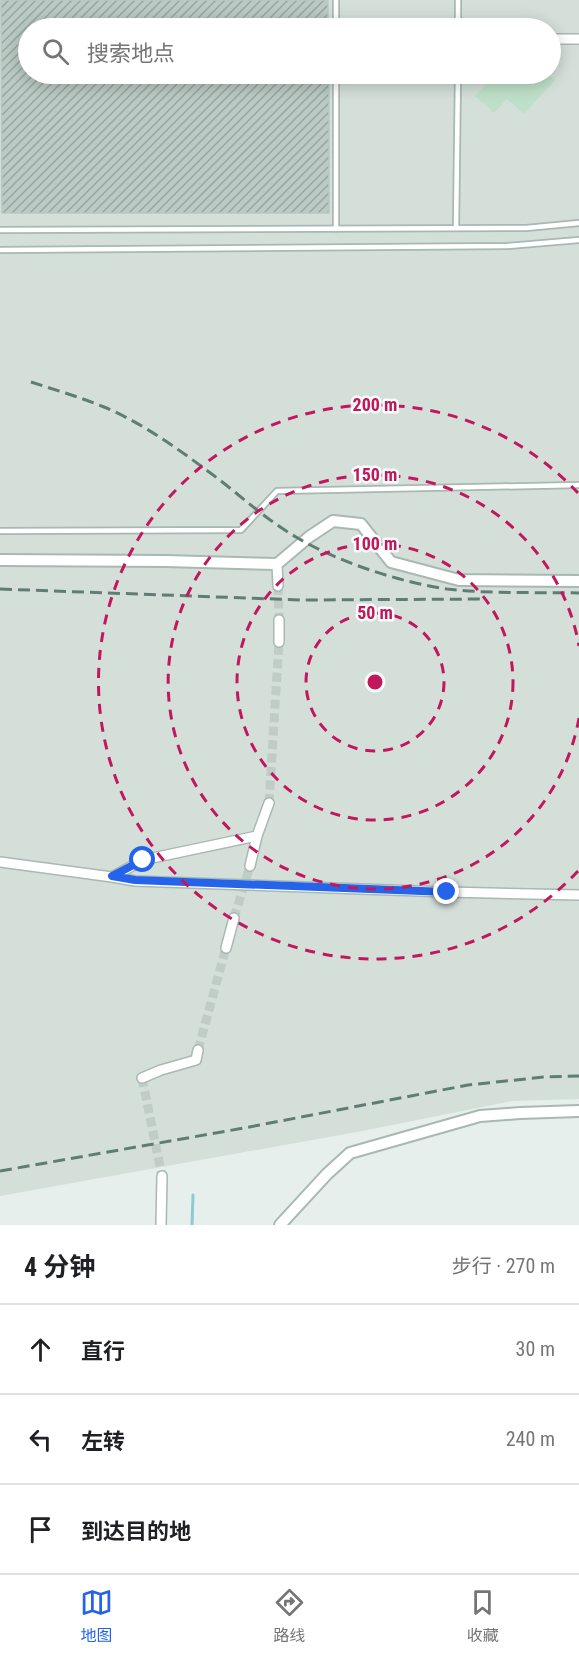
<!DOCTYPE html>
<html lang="zh">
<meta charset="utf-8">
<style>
:root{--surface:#fff;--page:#f2f2f2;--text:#202124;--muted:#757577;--line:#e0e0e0;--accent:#2563eb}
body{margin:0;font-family:"Roboto Condensed","Noto Sans SC",sans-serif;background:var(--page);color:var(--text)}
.stop{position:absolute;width:18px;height:18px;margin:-14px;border:4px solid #2563eb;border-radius:50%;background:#fff}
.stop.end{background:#2563eb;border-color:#fff;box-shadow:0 2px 6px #0008}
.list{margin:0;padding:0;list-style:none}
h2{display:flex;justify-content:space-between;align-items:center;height:78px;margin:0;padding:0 24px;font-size:26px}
h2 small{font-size:20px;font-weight:400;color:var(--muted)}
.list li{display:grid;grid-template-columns:39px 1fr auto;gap:18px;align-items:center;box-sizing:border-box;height:90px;padding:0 24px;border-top:2px solid var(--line)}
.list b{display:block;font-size:22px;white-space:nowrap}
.list em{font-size:20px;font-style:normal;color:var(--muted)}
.icon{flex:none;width:33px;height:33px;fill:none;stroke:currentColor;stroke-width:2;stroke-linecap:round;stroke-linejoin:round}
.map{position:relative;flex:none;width:579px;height:1225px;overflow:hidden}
.search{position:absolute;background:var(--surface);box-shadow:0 3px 15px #0003;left:18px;right:18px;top:18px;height:66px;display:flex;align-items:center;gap:15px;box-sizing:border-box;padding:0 21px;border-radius:33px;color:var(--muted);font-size:22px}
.sheet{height:348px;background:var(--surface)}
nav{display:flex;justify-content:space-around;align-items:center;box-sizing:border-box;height:84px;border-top:2px solid var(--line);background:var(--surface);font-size:16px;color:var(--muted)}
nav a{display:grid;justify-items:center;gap:3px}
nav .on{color:var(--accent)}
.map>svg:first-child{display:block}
</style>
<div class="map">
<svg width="579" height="1225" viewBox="0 0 579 1225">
<defs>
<pattern id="building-hatch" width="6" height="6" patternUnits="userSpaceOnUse" patternTransform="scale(1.5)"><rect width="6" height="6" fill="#bbcac4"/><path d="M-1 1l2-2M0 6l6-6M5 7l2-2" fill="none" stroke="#98a6a0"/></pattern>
</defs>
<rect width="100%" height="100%" fill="#e6efeb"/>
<path fill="#d4dfda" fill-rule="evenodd" d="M0,0H579V1099L512,1101L357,1132L0,1196ZM28,28H550V74H28Z"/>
<path fill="#bfe0c8" d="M495,74H519L525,78L529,74H547L555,80L524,114L507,99L494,113L475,96Z"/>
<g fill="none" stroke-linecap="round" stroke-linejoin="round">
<path stroke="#8ec9d4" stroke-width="3" d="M192,1225L193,1195"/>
</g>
<path fill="url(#building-hatch)" stroke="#b8c9c2" stroke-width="1.5" d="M1,0H328V28H28V74H329V213H2Z"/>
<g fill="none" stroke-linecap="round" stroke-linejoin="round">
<path stroke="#bfccc8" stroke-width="9" stroke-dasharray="9 4.5" stroke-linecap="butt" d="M278,586L279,620
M269,803L279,642
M234,918L250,866
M198,1050L226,948
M142,1078L162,1176"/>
<g stroke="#a8b8b2" stroke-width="8">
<path id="service" d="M336,0V28
M458,28V0
M336,74V229
M456,228L458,74
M0,230L526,228L579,223
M0,250L507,246L579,240
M0,531L241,530L277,491L579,485"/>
</g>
<g stroke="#a8b8b2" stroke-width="12">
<path id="minor" d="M550,39H579
M277,564L278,586
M279,620V642
M0,862L112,877L143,860L257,836
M250,866L257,836L269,803
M112,877L135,881L447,892L579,895
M226,948L234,918
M142,1078L161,1070L196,1060L198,1050
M161,1225L162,1176"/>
</g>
<g stroke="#a8b8b2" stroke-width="14">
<path id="tertiary" d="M0,560L165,561L277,564L309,537L333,521L361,524L391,562L459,580L579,581
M280,1225L327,1174L350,1153L480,1116L520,1113L579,1111"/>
</g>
<use href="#service" stroke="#fff" stroke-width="4.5"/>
<use href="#minor" stroke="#fff" stroke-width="9"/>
<use href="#tertiary" stroke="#fff" stroke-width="10"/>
<path stroke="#5f7d75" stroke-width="3" stroke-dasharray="12 6" stroke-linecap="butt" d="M31,382C55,390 80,397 104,407C140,422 174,446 205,469C236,491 263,518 296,537C338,562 399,582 447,589C490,594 535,592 579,593
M0,589L301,600L486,599
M0,1171L244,1128L468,1085L544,1077L579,1076"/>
</g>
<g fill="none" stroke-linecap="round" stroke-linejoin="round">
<path stroke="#2563eb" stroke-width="8" d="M143,860L112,876L135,880L447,892"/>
</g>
<g fill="none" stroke="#c2185b" stroke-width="3" stroke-dasharray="10 8">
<circle cx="375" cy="682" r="69"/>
<circle cx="375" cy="682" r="138"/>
<path d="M579 718A207 207 0 1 1 579 646"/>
<path d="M578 871A277 277 0 1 1 578 493"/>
</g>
<circle cx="375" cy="682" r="9" fill="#c2185b" stroke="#f7fbf9" stroke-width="3"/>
<g font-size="18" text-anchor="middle" font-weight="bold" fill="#c2185b" stroke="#f7fbf9" stroke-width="5" stroke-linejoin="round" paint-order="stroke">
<text x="375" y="411">200 m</text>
<text x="375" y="481">150 m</text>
<text x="375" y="550">100 m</text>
<text x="375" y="619">50 m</text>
</g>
</svg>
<div class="stop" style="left:143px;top:860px"></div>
<div class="stop end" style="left:447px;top:892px"></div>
<div class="search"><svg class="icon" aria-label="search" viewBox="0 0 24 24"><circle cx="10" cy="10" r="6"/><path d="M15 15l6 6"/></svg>搜索地点</div>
</div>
<section class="sheet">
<h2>4 分钟<small>步行 · 270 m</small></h2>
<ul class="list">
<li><svg class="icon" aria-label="ahead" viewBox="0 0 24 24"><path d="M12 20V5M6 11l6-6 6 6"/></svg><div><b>直行</b></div><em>30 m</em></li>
<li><svg class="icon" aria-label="left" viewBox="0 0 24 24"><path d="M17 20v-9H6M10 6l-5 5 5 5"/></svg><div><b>左转</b></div><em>240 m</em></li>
<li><svg class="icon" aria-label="arrive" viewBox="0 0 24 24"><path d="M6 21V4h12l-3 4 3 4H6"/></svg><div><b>到达目的地</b></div></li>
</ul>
</section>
<nav>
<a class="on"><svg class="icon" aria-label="map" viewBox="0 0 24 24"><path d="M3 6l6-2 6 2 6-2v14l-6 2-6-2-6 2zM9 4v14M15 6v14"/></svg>地图</a>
<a><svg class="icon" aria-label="directions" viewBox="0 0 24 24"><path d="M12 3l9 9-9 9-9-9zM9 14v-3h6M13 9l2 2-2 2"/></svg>路线</a>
<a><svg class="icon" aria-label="saved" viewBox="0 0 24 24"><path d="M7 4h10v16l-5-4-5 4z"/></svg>收藏</a>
</nav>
